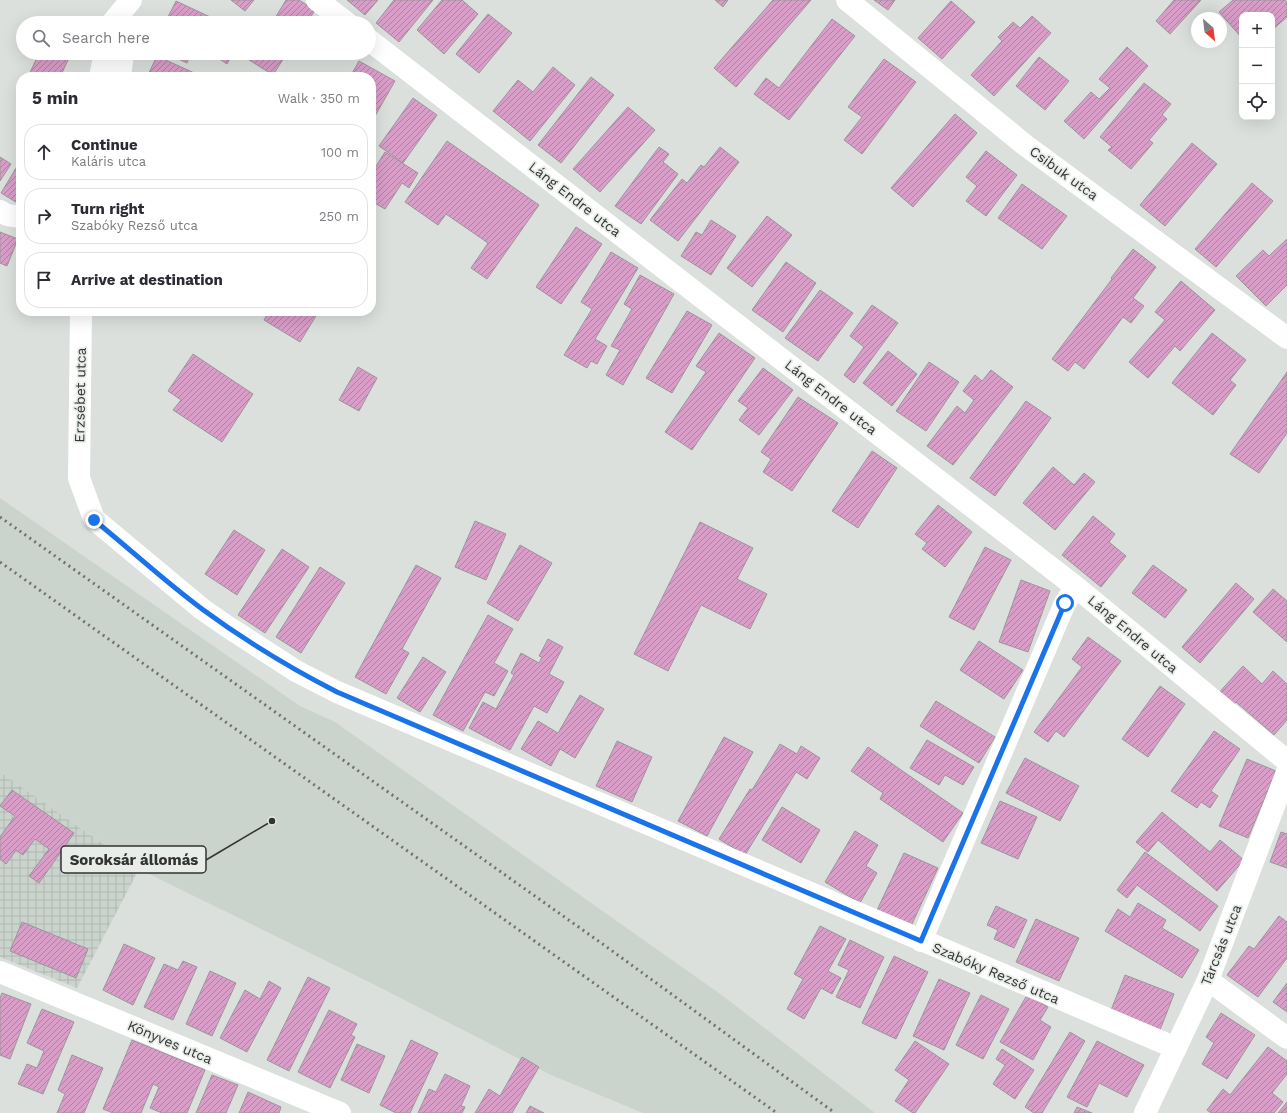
<!DOCTYPE html>
<meta charset="utf-8">
<style>
:root{--surface:#fff;--page:#f7f7f7;--text:#2b2b33;--muted:#7c7c81;--line:#e1e1e2}
body{margin:0;font-family:"Work Sans",sans-serif;background:var(--page);color:var(--text)}
.controls{position:absolute;right:12px;top:12px;display:grid;overflow:hidden;border-radius:8px;box-shadow:0 4px 16px #0002}
.controls button{width:36px;height:36px;display:grid;place-items:center;padding:0;border:0;border-bottom:1px solid var(--line);background:var(--surface);color:var(--text);font:20px sans-serif}
.compass{position:absolute;left:1191px;top:12px;width:36px;height:36px;border-radius:50%;background:var(--surface);box-shadow:0 4px 16px #0002;rotate:152deg}
.stop{position:absolute;width:12px;height:12px;margin:-9px;border:3px solid #1a73e8;border-radius:50%;background:#fff}
.stop.end{background:#1a73e8;border-color:#fff;box-shadow:0 1px 4px #0008}
.list{margin:0;padding:0;list-style:none}
h2{display:flex;justify-content:space-between;align-items:center;height:52px;margin:0;padding:0 16px;font-size:17px}
h2 small{font-size:13px;font-weight:400;color:var(--muted)}
.list li{display:grid;grid-template-columns:26px 1fr auto;gap:12px;align-items:center;box-sizing:border-box;height:56px;margin:0 8px 8px;padding:0 8px;border:1px solid var(--line);border-radius:16px}
.list b{display:block;font-size:15px;white-space:nowrap}
.list p{margin:0;font-size:13px;white-space:nowrap;color:var(--muted)}
.list em{font-size:13px;font-style:normal;color:var(--muted)}
.icon{flex:none;width:22px;height:22px;fill:none;stroke:currentColor;stroke-width:2;stroke-linecap:round;stroke-linejoin:round}
.map{position:relative;flex:none;width:1287px;height:1113px;overflow:hidden}
.search{position:absolute;background:var(--surface);box-shadow:0 4px 16px #0002;left:16px;top:16px;width:360px;height:44px;display:flex;align-items:center;gap:10px;box-sizing:border-box;padding:0 14px;border-radius:22px;color:var(--muted);font-size:15px}
.panel{position:absolute;background:var(--surface);box-shadow:0 4px 16px #0002;left:16px;top:72px;width:360px;height:244px;border-radius:16px}
.map>svg:first-child{display:block}
</style>
<div class="map">
<svg width="1287" height="1113" viewBox="0 0 1287 1113">
<defs>
<pattern id="industrial-grid" width="8" height="8" patternUnits="userSpaceOnUse"><rect width="8" height="8" fill="#cad4cc"/><path d="M0 4h8M4 0v8" fill="none" stroke="#aeb6b0"/></pattern>
<pattern id="building-hatch" width="6" height="6" patternUnits="userSpaceOnUse"><rect width="6" height="6" fill="#d89ec8"/><path d="M-1 1l2-2M0 6l6-6M5 7l2-2" fill="none" stroke="#b081a3"/></pattern>
</defs>
<rect width="100%" height="100%" fill="#dbe0dc"/>
<path fill="#cad4cc" d="M0,498L300,706L335,722L723,996L875,1113H643L551,1075L375,985L139,869L0,772Z"/>
<path fill="url(#industrial-grid)" d="M0,772L139,869L77,988L0,957Z"/>
<path fill="url(#building-hatch)" stroke="#9b969a" d="M231,0H254L245,11Z
M286,0H299L315,10L307,23H272Z
M347,0H378L365,15Z
M394,0H433L399,42L376,23Z
M442,0H462L478,14L444,54L417,30Z
M715,0H728L723,7Z
M773,0H811L736,87L714,68Z
M874,0H895L888,10Z
M1174,0H1201L1170,34L1156,21Z
M1233,0H1285L1287,3V17L1272,30V15H1242V38L1219,12Z
M176,1L223,23H165Z
M951,1L975,22L942,59L918,38Z
M488,14L512,33L479,73L456,54Z
M1032,16L1051,33L994,96L971,75L1002,41L998,37L1013,22L1020,28Z
M832,19L855,36L789,120L754,94L766,78L779,88Z
M1127,47L1148,66L1084,139L1064,121L1091,92L1099,99L1110,88L1099,79Z
M39,53H58L69,58L60,77H28Z
M166,53H191L187,63Z
M217,53H233L227,64L215,56Z
M238,53H287L273,75Z
M157,56L203,77H147Z
M1039,57L1069,81L1045,110L1016,86Z
M884,59L916,82L862,154L844,140L862,117L848,107Z
M359,61L395,81L371,123V77H350Z
M553,67L575,85L530,141L493,111L518,80L533,92Z
M591,77L614,95L561,163L538,145Z
M1144,83L1171,104L1162,115L1167,119L1149,140L1153,143L1131,169L1108,150L1112,147L1100,137Z
M413,98L437,115L403,163L379,146Z
M628,107L655,130L600,192L573,169Z
M955,114L977,133L913,207L891,188Z
M447,141L539,205L487,279L471,268L488,243L446,214L438,225L405,202Z
M1192,143L1217,164L1165,226L1140,205Z
M659,147L669,154L663,162L678,174L641,224L615,206Z
M720,147L739,162L678,241L650,220L682,179L687,183L701,165L704,167Z
M986,151L1017,175L986,216L966,201L977,186L966,177Z
M385,152L418,173L409,188L402,183L385,209L371,201V174Z
M0,157L11,164L0,181Z
M21,160V205L1,193Z
M1252,183L1273,201L1216,267L1195,249Z
M1022,184L1067,216L1042,249L998,218Z
M767,216L792,235L752,287L727,268Z
M711,220L736,236L711,275L681,256L696,232L702,235Z
M576,227L602,244L561,304L536,287Z
M0,232L18,239L7,266L0,263Z
M1287,239V285L1266,306L1236,276L1263,250L1269,256Z
M1133,249L1156,267L1133,298L1144,306L1131,323L1123,317L1084,369L1075,362L1068,371L1052,359L1112,279L1111,278Z
M611,252L638,268L595,339L607,346L597,364L591,361L587,368L564,355L592,309L581,302Z
M786,262L816,283L783,332L752,310Z
M640,275L674,294L623,385L606,375L620,350L611,346L632,309L624,304Z
M1181,281L1215,310L1180,351L1175,346L1148,378L1129,362L1165,320L1155,312Z
M820,290L853,313L818,361L785,338Z
M872,305L898,323L854,383L844,375L864,347L850,336Z
M269,311H319L300,342L264,320Z
M687,311L712,325L672,393L646,378Z
M719,333L755,358L692,450L665,432L706,372L696,366Z
M1212,333L1246,360L1230,380L1236,385L1213,415L1172,383Z
M888,351L917,374L892,406L863,383Z
M193,354L253,394L222,442L173,410L181,400L168,391Z
M929,362L959,382L926,431L896,411Z
M358,367L377,378L359,411L339,400Z
M763,368L793,390L759,435L739,420L748,408L738,401Z
M991,370L1013,387L953,465L927,446L957,406L965,413L974,400L963,391L975,375L982,381Z
M1287,372V433L1259,473L1230,454Z
M798,397L838,423L792,491L763,472L771,459L761,452Z
M1026,401L1051,418L995,496L970,478Z
M872,451L897,468L858,528L832,511Z
M1053,467L1074,485L1084,473L1095,482L1055,530L1023,503Z
M938,505L972,532L945,567L922,549L927,543L915,534Z
M1093,516L1115,534L1109,542L1126,556L1101,587L1062,555Z
M475,521L506,534L486,580L455,567Z
M700,522L753,548L737,579L767,594L750,629L701,605L668,671L634,654Z
M234,530L265,550L237,595L205,574Z
M520,545L552,563L518,621L487,603Z
M985,547L1011,560L974,630L949,617Z
M282,549L309,567L265,633L238,615Z
M416,565L441,578L402,649L409,653L386,694L355,677Z
M1153,565L1187,590L1165,618L1132,593Z
M320,567L345,583L301,653L276,637Z
M1021,580L1050,591L1028,652L999,642Z
M1236,583L1254,599L1200,663L1182,647Z
M1273,589L1287,601V642L1253,612Z
M488,615L513,629L494,663L508,671L494,696L485,692L463,731L433,715Z
M1088,637L1121,661L1064,737L1056,731L1048,742L1034,732L1082,667L1072,659Z
M548,639L563,647L549,674L564,682L547,713L534,706L510,750L469,728L483,702L496,709L514,675L511,673L521,653L539,663L542,657L539,656Z
M979,641L1023,670L1004,699L960,670Z
M423,657L446,672L420,712L397,698Z
M1243,666L1262,684L1273,671L1287,684V720L1274,735L1236,702L1229,710L1215,697Z
M1160,686L1185,704L1148,757L1122,739Z
M580,695L604,709L575,758L560,749L551,766L521,749L538,721L558,733Z
M936,701L995,737L979,763L920,726Z
M1214,731L1240,749L1211,791L1218,796L1210,808L1201,802L1197,808L1171,791Z
M724,737L753,752L707,836L678,821Z
M927,740L974,767L963,785L945,775L939,785L910,768Z
M617,741L652,757L632,802L596,786Z
M780,744L797,754L801,746L820,758L807,779L796,772L745,855L719,839L750,789L752,790Z
M868,747L963,813L943,842L880,799L883,793L851,771Z
M1025,758L1079,786L1060,821L1006,793Z
M1247,759L1276,771L1248,838L1219,826Z
M12,790L74,833L39,883L29,876L49,849L35,839L23,855L16,850L6,864L0,859V837L15,816L0,806Z
M1000,801L1037,817L1018,859L981,843Z
M782,807L820,830L801,863L762,840Z
M1162,812L1210,852L1220,840L1244,860L1217,891L1158,840L1148,852L1136,842Z
M855,831L878,845L866,866L877,873L860,903L825,882Z
M1281,832L1287,834V868L1270,862Z
M1145,852L1218,906L1200,931L1137,885L1127,898L1117,890Z
M904,853L938,868L911,926L877,910Z
M1138,903L1166,920L1162,928L1199,950L1182,978L1105,931L1118,909L1130,917Z
M996,906L1027,920L1014,948L994,939L998,930L987,925Z
M1279,916L1287,922V958L1258,997L1227,975L1249,946L1254,949Z
M1036,919L1079,938L1059,981L1016,962Z
M22,922L88,949L76,978L10,951Z
M820,926L846,939L828,971L841,978L832,994L821,988L804,1019L787,1009L803,979L794,974Z
M850,940L884,957L860,1008L836,997L849,970L838,965Z
M124,944L155,958L133,1005L103,990Z
M894,956L928,972L896,1039L862,1023Z
M183,961L197,967L173,1020L144,1007L164,964L178,970Z
M210,971L236,983L212,1036L186,1024Z
M1125,975L1174,994L1160,1030L1111,1010Z
M308,977L330,988L289,1071L267,1060Z
M939,979L970,993L944,1050L913,1036Z
M269,981L281,988L247,1052L220,1038L245,990L260,999Z
M1287,983V1012L1273,1002Z
M2,993L31,1004L10,1059L0,1055V998Z
M981,995L1009,1009L983,1059L956,1045Z
M1027,995L1048,1007L1040,1020L1051,1027L1033,1060L1000,1042Z
M42,1009L74,1022L43,1094L18,1084L27,1064L37,1068L44,1051L27,1043Z
M329,1010L357,1024L351,1035L355,1037L330,1088L298,1072Z
M1221,1013L1255,1035L1227,1079L1202,1064L1214,1043L1206,1037Z
M1070,1032L1085,1041L1042,1113H1034L1025,1107Z
M132,1040L205,1070L187,1113H162L150,1108L159,1087L153,1084L141,1113H113L103,1109Z
M411,1040L438,1053L410,1113H396L380,1105Z
M915,1041L949,1064L915,1113H913L895,1101L909,1080L895,1070Z
M1097,1041L1144,1065L1127,1097L1099,1083L1087,1107L1067,1097Z
M357,1044L385,1056L369,1093L341,1080Z
M1268,1047L1287,1061V1074L1272,1093L1283,1102L1274,1113H1211L1207,1110L1223,1089L1230,1095Z
M1002,1049L1034,1070L1015,1099L993,1084L1005,1065L996,1059Z
M72,1055L103,1068L84,1113H57L65,1094L58,1090Z
M522,1057L539,1067L512,1113H475L489,1089L500,1096Z
M445,1074L470,1086L461,1106L465,1107L462,1113H418L429,1089L436,1092Z
M212,1075L238,1085L226,1113H196Z
M248,1092L281,1107L279,1113H239Z
M1287,1102V1113H1278Z
M530,1106L544,1113H526Z
M1077,1107L1092,1113H1074Z"/>
<g fill="none" stroke-linecap="round" stroke-linejoin="round">
<path stroke="#fff" stroke-width="22" d="M317,0L347,23
M847,0L1025,145L1287,338
M112,23L131,0
M369,40L1076,587L1287,761
M100,77L105,53
M120,77L123,53
M0,211L7,215L21,217
M81,311L79,478L94,519L202,609L228,627L296,671L337,692L1176,1048
M921,941L1065,603L1076,587"/>
<path stroke="#fff" stroke-width="22" d="M0,972L340,1113
M1208,980L1287,1038
M1145,1113L1208,980L1287,772"/>
<path stroke="#707371" stroke-width="3" stroke-dasharray="2 4" stroke-linecap="butt" d="M0,517L604,945L835,1113
M0,562L777,1113"/>
</g>
<g fill="none" stroke-linecap="round" stroke-linejoin="round">
<path stroke="#1a73e8" stroke-width="5" d="M94,520C130,549 164,581 202,609C244,640 290,668 337,692L921,941L1065,603"/>
</g>
<g text-anchor="middle" dominant-baseline="central" stroke-width="3.5" stroke-linejoin="round" paint-order="stroke">
<g font-size="14" fill="#323332" stroke="#e8ede9">
<text transform="translate(1064 173) rotate(36)">Csibuk utca</text>
<text transform="translate(575 199) rotate(38)">Láng Endre utca</text>
<text transform="translate(80 395) rotate(-89)">Erzsébet utca</text>
<text transform="translate(831 397) rotate(38)">Láng Endre utca</text>
<text transform="translate(1133 634) rotate(40)">Láng Endre utca</text>
<text transform="translate(1221 945) rotate(-68)">Tárcsás utca</text>
<text transform="translate(996 973) rotate(23)">Szabóky Rezső utca</text>
<text transform="translate(170 1042) rotate(23)">Könyves utca</text>
</g>
</g>
<path fill="none" stroke="#323332" stroke-width="1.5" d="M272 821L206 860"/>
<circle fill="#323332" stroke="#e8ede9" stroke-width="1.5" cx="272" cy="821" r="4"/>
<rect fill="#e8ede9" stroke="#323332" stroke-width="1.5" x="61" y="846" width="145" height="27" rx="4"/>
<g font-size="15" text-anchor="middle" font-weight="bold" fill="#323332">
<text x="134" y="865">Soroksár állomás</text>
</g>
</svg>
<div class="controls">
<button>+</button>
<button>−</button>
<button><svg class="icon" aria-label="locate" viewBox="0 0 24 24"><circle cx="12" cy="12" r="6"/><path d="M12 2v4M12 18v4M2 12h4M18 12h4"/></svg></button>
</div>
<svg class="compass" viewBox="-18 -18 36 36"><path d="M0-13l5 13h-10z" fill="#e53935"/><path d="M0 13l5-13h-10z" fill="#7c7c81"/></svg>
<div class="stop" style="left:1065px;top:603px"></div>
<div class="stop end" style="left:94px;top:520px"></div>
<div class="search"><svg class="icon" aria-label="search" viewBox="0 0 24 24"><circle cx="10" cy="10" r="6"/><path d="M15 15l6 6"/></svg>Search here</div>
<section class="panel">
<h2>5 min<small>Walk · 350 m</small></h2>
<ul class="list">
<li><svg class="icon" aria-label="ahead" viewBox="0 0 24 24"><path d="M12 20V5M6 11l6-6 6 6"/></svg><div><b>Continue</b><p>Kaláris utca</p></div><em>100 m</em></li>
<li><svg class="icon" aria-label="right" viewBox="0 0 24 24"><path d="M7 20v-9h11M14 6l5 5-5 5"/></svg><div><b>Turn right</b><p>Szabóky Rezső utca</p></div><em>250 m</em></li>
<li><svg class="icon" aria-label="arrive" viewBox="0 0 24 24"><path d="M6 21V4h12l-3 4 3 4H6"/></svg><div><b>Arrive at destination</b></div></li>
</ul>
</section>
</div>
